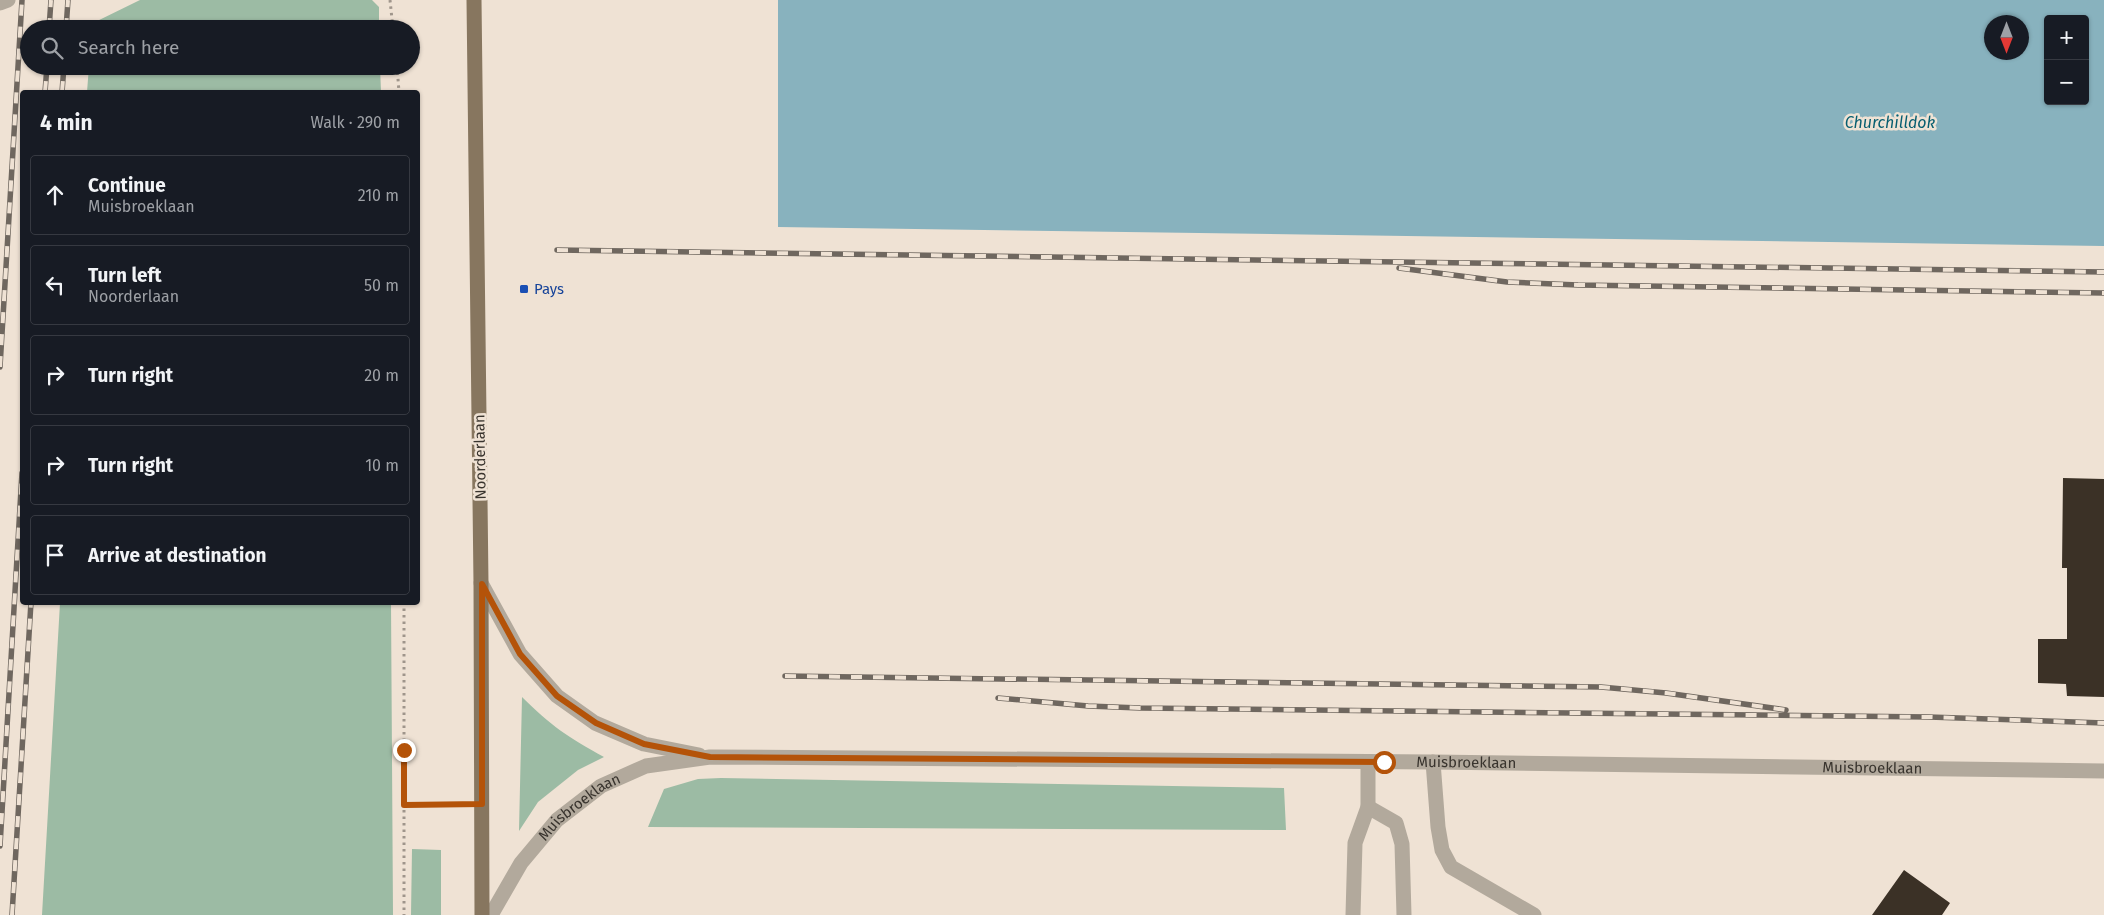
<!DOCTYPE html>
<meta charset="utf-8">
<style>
:root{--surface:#171b24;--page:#242831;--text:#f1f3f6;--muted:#9ea1a6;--line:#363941}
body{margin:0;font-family:"Fira Sans",sans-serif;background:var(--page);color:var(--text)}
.controls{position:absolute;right:15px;top:15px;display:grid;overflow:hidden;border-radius:5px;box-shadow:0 1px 4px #0004}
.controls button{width:45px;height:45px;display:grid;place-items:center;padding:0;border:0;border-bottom:1px solid var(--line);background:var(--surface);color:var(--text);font:25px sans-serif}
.compass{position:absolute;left:1984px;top:15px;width:45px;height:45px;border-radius:50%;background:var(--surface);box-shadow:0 1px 4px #0004;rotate:180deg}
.stop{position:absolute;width:15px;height:15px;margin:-11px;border:4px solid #b45309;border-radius:50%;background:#fff}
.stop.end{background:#b45309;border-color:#fff;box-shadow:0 1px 5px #0008}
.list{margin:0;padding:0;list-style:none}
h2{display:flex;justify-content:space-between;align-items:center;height:65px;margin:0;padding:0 20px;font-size:21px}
h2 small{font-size:16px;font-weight:400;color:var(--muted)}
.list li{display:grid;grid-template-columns:32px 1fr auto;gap:15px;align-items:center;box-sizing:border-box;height:80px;margin:0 10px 10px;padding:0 10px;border:1px solid var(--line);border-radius:5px}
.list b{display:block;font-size:19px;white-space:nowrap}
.list p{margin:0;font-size:16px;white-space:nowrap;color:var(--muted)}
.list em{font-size:16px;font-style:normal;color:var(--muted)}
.icon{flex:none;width:28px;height:28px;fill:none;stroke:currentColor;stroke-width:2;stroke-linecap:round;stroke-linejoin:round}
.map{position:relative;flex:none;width:2104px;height:915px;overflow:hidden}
.search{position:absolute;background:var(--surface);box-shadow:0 1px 4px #0004;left:20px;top:20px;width:400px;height:55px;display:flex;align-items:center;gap:12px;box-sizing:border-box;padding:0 18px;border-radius:28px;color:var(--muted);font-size:19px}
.panel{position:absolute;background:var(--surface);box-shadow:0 1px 4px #0004;left:20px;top:90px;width:400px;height:515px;border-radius:5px}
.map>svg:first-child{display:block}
</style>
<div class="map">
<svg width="2104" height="915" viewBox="0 0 2104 915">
<rect width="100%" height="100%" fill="#efe2d4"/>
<path fill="#9cbba4" d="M140,0H372L379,7V29H91V24Z
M89,66H380L381,92H87Z
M60,603H391L393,915H42Z
M522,697C550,725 569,738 604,757L578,770L538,802L519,831Z
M721,778L1284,788L1286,830L648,827L664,789L698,779Z
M412,849L441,850V915H411Z"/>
<path fill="#88b2be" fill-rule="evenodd" d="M778,0H2104V246L778,227ZM2048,19H2085V101H2048ZM1992,22H2022V52H1992Z"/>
<path fill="#3b3126" d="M2063,478L2104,479V697L2067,696L2066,684L2038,683V639H2067V568H2062Z
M1904,870L1950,903L1942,915H1872Z"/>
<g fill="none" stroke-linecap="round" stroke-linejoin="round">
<path stroke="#9f958b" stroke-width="3" stroke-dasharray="2.5 4" stroke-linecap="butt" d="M390,0L393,29
M397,66L399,92
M404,602V915
M404,805L459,804"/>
<g stroke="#b2a99c" stroke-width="15">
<path d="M0,3L8,0"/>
<path d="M481,583L520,654L557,696L595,723L644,744L699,755"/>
<path d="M1433,762L1438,827L1442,850L1451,867L1534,915"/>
<path d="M1368,807L1396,823L1402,844L1404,915"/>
<path id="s1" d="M491,915L521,863L557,820L601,786L646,766L710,757L1433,762L2104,771"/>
<path d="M1353,915L1355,843L1368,807V762"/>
</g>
<path stroke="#87765f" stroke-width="15" d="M474,0L481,583L482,915"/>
<g stroke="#6f675f" stroke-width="5.5">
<path id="rail" d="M49,29L51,0
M66,29L68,0
M45,92L47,66
M62,92L64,66
M557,250L2104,272
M1399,268L1507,282L1578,285L2104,293
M0,367L22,0
M785,676L1601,687L1666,693L1786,710
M998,698L1088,706L1140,708L1929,717L2104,723
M0,846L22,473
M12,915L31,602"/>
</g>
<use href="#rail" stroke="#efe2d4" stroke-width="4" stroke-dasharray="11" stroke-linecap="butt"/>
</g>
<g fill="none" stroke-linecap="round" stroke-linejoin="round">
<path stroke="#b45309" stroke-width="6" d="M404,750V805L482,804V584L520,654L557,696L596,723L644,744L710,757L1384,762"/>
</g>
<rect fill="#1a4fb4" stroke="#efe2d4" stroke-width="2" x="519" y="284" width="10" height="10" rx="2.5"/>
<g text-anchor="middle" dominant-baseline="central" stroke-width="5" stroke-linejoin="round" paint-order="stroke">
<g font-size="15" fill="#164399" stroke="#efe2d4" text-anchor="start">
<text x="534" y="289">Pays</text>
</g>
<g font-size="15" fill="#39342e" stroke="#efe2d4">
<text transform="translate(480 457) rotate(-91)">Noorderlaan</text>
<text stroke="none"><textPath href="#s1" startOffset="1042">Muisbroeklaan</textPath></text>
<text stroke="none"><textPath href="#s1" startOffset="1448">Muisbroeklaan</textPath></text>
<text stroke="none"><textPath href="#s1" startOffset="142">Muisbroeklaan</textPath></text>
</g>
<g font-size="16" font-style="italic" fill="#075e70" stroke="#efe2d4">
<text x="1890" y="122">Churchilldok</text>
</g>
</g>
</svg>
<div class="controls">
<button>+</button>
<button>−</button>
</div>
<svg class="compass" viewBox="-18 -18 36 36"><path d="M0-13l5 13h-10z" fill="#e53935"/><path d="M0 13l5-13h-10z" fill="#9ea1a6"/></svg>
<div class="stop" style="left:1384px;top:762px"></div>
<div class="stop end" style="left:404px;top:750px"></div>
<div class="search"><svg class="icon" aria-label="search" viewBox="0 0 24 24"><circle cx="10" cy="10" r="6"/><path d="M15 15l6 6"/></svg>Search here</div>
<section class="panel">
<h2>4 min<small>Walk · 290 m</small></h2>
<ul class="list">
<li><svg class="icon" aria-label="ahead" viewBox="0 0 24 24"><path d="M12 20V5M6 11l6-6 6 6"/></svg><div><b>Continue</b><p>Muisbroeklaan</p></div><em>210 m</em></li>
<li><svg class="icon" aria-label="left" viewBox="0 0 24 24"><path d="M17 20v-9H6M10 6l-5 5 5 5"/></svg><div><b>Turn left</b><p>Noorderlaan</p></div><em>50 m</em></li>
<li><svg class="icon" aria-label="right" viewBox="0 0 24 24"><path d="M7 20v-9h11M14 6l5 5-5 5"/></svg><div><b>Turn right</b></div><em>20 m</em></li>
<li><svg class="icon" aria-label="right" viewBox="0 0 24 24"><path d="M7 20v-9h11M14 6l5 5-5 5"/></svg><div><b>Turn right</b></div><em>10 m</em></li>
<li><svg class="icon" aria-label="arrive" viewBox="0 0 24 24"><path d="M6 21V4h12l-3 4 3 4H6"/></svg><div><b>Arrive at destination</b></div></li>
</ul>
</section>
</div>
